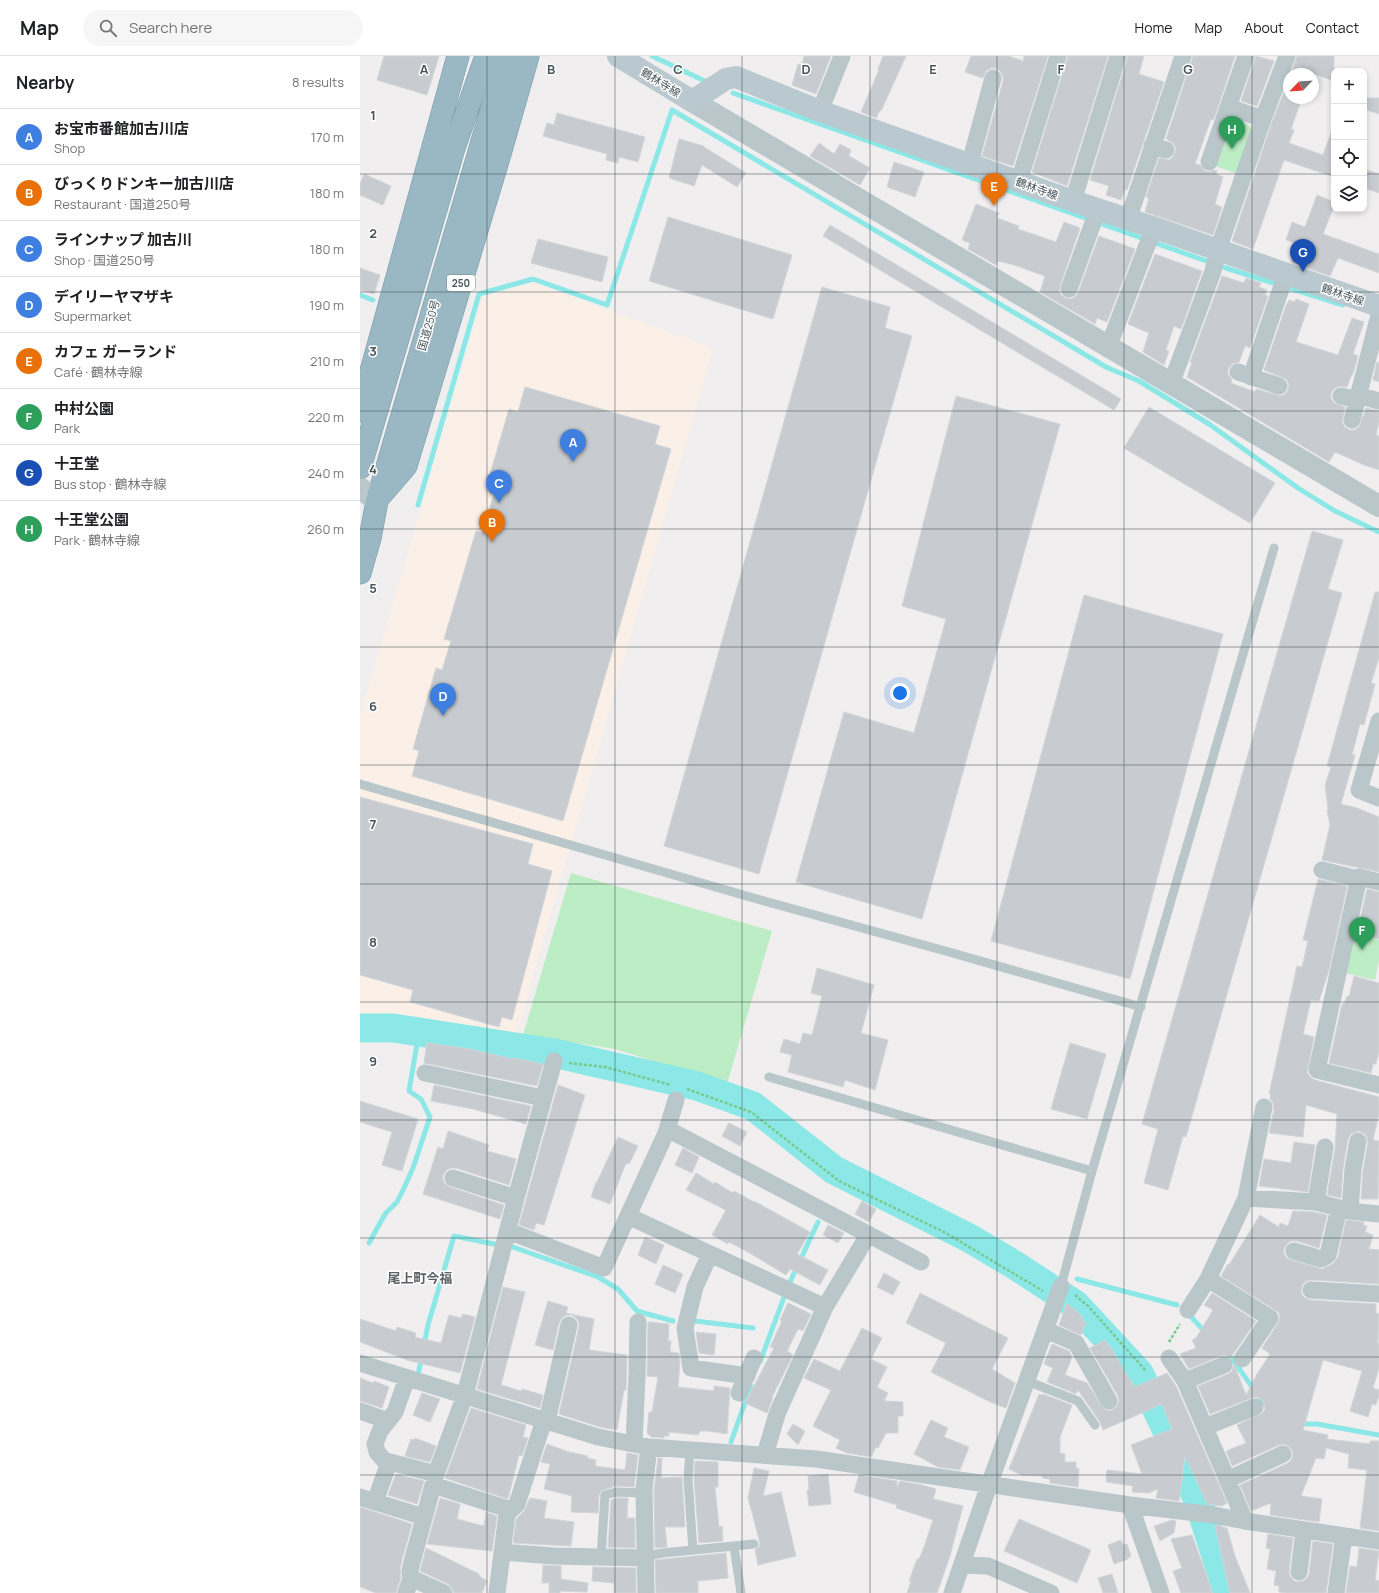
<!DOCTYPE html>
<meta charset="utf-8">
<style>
:root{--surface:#fff;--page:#f6f6f6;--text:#202124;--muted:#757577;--line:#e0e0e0;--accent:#209bd8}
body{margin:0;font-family:Manrope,"Noto Sans JP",sans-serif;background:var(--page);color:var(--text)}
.controls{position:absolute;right:12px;top:12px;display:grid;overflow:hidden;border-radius:8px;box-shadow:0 2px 6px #0003}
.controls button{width:36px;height:36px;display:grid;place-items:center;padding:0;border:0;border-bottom:1px solid var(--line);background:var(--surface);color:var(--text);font:20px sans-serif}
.compass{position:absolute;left:923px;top:12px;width:36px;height:36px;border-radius:50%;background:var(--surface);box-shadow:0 2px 6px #0003;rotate:245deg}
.you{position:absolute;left:540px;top:637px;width:14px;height:14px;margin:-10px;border:3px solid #fff;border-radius:50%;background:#1a73e8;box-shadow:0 0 0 6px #1a73e833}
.badge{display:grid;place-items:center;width:26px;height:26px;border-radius:50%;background:var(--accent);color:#fff;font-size:13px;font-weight:700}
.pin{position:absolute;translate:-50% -33px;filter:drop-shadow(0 1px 2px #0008)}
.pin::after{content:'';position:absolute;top:21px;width:14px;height:12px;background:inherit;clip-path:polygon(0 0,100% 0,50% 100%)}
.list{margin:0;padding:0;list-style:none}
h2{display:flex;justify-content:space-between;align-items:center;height:52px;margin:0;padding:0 16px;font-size:17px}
h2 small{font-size:13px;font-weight:400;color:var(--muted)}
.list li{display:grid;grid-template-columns:26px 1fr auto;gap:12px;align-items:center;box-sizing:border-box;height:56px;padding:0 16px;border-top:1px solid var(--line)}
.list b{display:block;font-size:15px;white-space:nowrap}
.list p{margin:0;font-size:13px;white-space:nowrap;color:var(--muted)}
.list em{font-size:13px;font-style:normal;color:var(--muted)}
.icon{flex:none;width:22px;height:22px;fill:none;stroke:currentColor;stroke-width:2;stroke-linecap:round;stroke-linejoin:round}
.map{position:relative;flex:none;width:1019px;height:1537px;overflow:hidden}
header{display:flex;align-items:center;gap:24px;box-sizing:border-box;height:56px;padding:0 20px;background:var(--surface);border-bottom:1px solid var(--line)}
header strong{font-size:19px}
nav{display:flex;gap:22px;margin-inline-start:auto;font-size:14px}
.search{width:280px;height:36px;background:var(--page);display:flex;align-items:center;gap:10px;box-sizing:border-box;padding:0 14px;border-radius:22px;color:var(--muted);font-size:15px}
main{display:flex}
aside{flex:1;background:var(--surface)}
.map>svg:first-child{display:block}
</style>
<header>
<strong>Map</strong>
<div class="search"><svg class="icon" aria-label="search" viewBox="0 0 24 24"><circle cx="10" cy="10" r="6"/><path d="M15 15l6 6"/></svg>Search here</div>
<nav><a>Home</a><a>Map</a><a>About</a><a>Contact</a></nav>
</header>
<main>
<aside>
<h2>Nearby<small>8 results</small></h2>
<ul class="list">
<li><span class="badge" style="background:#3f7fe0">A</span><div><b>お宝市番館加古川店</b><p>Shop</p></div><em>170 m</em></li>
<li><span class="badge" style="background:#e8710a">B</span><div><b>びっくりドンキー加古川店</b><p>Restaurant · 国道250号</p></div><em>180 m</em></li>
<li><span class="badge" style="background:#3f7fe0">C</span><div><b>ラインナップ 加古川</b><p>Shop · 国道250号</p></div><em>180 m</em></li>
<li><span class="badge" style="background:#3f7fe0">D</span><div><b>デイリーヤマザキ</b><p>Supermarket</p></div><em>190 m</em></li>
<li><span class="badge" style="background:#e8710a">E</span><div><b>カフェ ガーランド</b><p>Café · 鶴林寺線</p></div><em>210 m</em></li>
<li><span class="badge" style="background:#2e9e5b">F</span><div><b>中村公園</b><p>Park</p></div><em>220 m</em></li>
<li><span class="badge" style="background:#1a4fb4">G</span><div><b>十王堂</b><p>Bus stop · 鶴林寺線</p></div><em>240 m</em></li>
<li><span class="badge" style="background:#2e9e5b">H</span><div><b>十王堂公園</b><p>Park · 鶴林寺線</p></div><em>260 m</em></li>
</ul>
</aside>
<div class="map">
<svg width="1019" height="1537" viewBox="0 0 1019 1537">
<rect width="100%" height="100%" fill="#f0eeee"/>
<path fill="#fbf0e7" d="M172,227L353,292L156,980L38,961H0V659L123,241Z"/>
<path fill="#bdedc4" d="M874,63L889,69L892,76L877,118L853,109L868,67Z
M211,817L412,875L367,1028L255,993L163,979Z
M990,877L1019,884V904L1015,924L981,916Z"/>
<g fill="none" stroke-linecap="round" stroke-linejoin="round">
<path stroke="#8ce8e6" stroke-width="5" d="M292,0L349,27
M373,37L866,212L983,249
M0,239L13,244
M58,449L119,238L173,223L247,249L312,54L746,311L779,325L849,368L938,432L975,455L1019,476
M9,1187L25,1158L37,1146L44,1132L53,1112L70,1061L61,1043L49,1035L59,976
M150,1190L238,1221L258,1233L277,1255L313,1265
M717,1223L817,1249
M430,1226L458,1166
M832,1262L846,1277
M335,1265L393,1272
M64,1289L68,1269L94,1180L139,1189
M868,1299C883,1315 893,1336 909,1352
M400,1306L424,1241
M58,1318L62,1301
M939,1368H957L1019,1379
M371,1386L391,1330"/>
<path stroke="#8ce8e6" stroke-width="29" d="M0,972H33L194,997L337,1030L393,1050L474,1114L609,1182L653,1208L716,1249L779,1317L810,1381L838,1444L868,1537"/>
</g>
<path fill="#c8ccd0" stroke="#d2d6d9" d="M24,0H79L67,39L17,24Z
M444,0H471L456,38L432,29L438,8L442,9Z
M523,0H546L521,55L520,54L516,62L501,56L519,14L518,13Z
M611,0H649L663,5L664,0H688L653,110L622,100L643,25V20L640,15L635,12H631L626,15L623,22L605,16Z
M708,0H748L707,130L672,116Z
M768,0H784L779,18L804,26L767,134L765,133L761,144L746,139L749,130L730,124Z
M833,0H875L855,60L853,64L851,63L835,108L840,109L845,115L850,116L854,114L857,115L856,118L863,121L855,148L862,151L853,179L785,156L789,142L786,141L799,102L809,104L813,101L815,97L816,92L813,87L806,83Z
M896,0L914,5L897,50L881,45Z
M937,0H974V25L944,14L943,18H931Z
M929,23V42H942L931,73L934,74L929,87L963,99L972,74L974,75V121L924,104L893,193L872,185L912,66Z
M1004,42H1019V58L1004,53Z
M197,57L285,81L278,106L259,101L258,107L246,104L247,98L183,80L187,67L194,69Z
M319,83L344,90V91L386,117L377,131L342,109L334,130L309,122Z
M459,87L474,98L480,88L491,94L489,100L510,112L500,129L450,100Z
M534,106L564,116L555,141L527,131Z
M1004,113L1019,118V137L1004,132Z
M4,118L31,130L23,149L0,139V128Z
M957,139L974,146V150L963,178L1019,198V217L978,202L970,220L931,206L937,188L926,184L932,166L945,171Z
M616,148L639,157L637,162L659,170L658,173L696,186L704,166L720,172L700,230L699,235L701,239L706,242L711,243L715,241L718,237L739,180L775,193L747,266L737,262L735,268L680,236L685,220L651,208L638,205L636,209L608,193L610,187L602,184Z
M308,161L432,199L413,263L289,225Z
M470,169L761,343L754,354L463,180Z
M178,183L248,201L242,226L171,207Z
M795,198L842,215L821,273L814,270L806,294L809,295L804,309L783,296L789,277L768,268Z
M0,212L20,219L14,238L0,234Z
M862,220L884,227L886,222L901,227L899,231L907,234L905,239L908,240L890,292L885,290L879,306L872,308L868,313V318L872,324L871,327L895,336L896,333L921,340L925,338L928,334L929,328L926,323L904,314L927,247H928L929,244L935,246L936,243L949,248L936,286L978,299L992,262L1004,266L993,298L998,300L993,318H992L987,331L979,330L974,333L971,337V342L974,347L985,351L982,366L985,371L989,374H994L999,371L1006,352L1019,355V366L1016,379L1019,380V414L1004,409L975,396L969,406L827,321L832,306H830Z
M462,231L530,251L525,272L552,280L399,818L304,790Z
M1017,306L1019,307V326L1013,324Z
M165,331L300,370L295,388L311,393L203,765L52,720L59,695L53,693L76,612L82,614L91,585L84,583L116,475L122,477L137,428L128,425L149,353L158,356Z
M596,340L700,368L562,863L436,826L484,656L554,677L586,563L542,550Z
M789,351L915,427L890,467L764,392Z
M952,475L983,484L968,533L982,537L826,1081L823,1080L808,1134L784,1127L798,1073L782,1068Z
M1015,536H1019V602L1011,627L1015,628L1004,669L1000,668L992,699H995L981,748L997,752L1019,761V816L962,804L970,769L967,754L968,753L965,729L971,711L967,710Z
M724,539L863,578L770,923L631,885Z
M0,741L173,788L168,808L192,815L152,964L142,961L139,971L50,946L53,934L0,919Z
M958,823L987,830L969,914L959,945L951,944L943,978L954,981L947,1017L950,1021L955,1024L1019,1041V1058L1013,1084L1019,1085L1018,1143H1001L1003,1114L1008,1086L1007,1082L1005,1078L999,1075L995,1076L991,1078L988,1083L983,1112L981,1142L967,1139L975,1093L977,1058L946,1049L943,1081L909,1077L914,1053L913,1047L910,1043L911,1038H909L937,910L942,911L948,885L943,884Z
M1007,833L1019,836V883L997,878Z
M457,912L514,929L501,977L528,984L515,1034L485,1024L483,1031L428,1016L432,999L420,996L424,983L440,988L443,977L452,979L462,940L451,937Z
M994,920L1019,927V996L1016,1008H1013L1011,1017L969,1007L982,948H984L987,940L989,941Z
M67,987L110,993L153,1003L154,1002L183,1008L177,1030L64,1007Z
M710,987L746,998L727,1063L691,1053Z
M74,1029L171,1050L166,1068L113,1053L71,1045Z
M198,1029L225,1039L184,1169L176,1167L174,1174L159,1169Z
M0,1045L58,1063L42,1115L22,1109L32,1076L0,1066Z
M369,1067L387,1076L380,1090L362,1080Z
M88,1075L129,1089L127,1095L156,1103L149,1129L96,1112H91L87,1114L83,1119V1124L85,1128L90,1131L144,1149L140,1163L63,1138L78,1091L83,1093Z
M258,1081L278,1090L269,1108L266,1107L250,1148L231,1141L236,1126H237Z
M934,1086L955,1089L948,1136L899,1130L904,1103L931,1107Z
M323,1092L339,1101L332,1117L315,1109Z
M336,1117L354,1128L355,1126L373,1137L374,1135L394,1146V1145L450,1176L437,1198L468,1214L460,1229L430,1213L426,1219L388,1196L369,1186L368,1188L352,1179L366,1154L326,1134Z
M502,1145L516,1153L509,1166L495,1158Z
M933,1155L954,1156L967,1159L959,1192L937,1185H931L927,1188L924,1193V1198L927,1202L931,1204L962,1213L973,1208L978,1201L986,1164L1004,1166L1003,1169L1007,1170L1005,1176L1013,1179L1009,1193L1019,1194V1228L952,1224L947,1225L943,1228L941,1234L942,1239L945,1242L950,1244L1016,1248V1257L1019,1258L1018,1288H1019V1312L1013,1332L1019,1334V1339L1016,1349L1012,1348L1008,1361L990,1355L1002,1315L963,1304L943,1374L968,1379L967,1383L1010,1388V1385H1019V1475L1000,1472L1007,1414L988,1412L989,1398L966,1392L964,1403L956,1402L941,1440L962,1443L959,1466L910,1459L911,1447L891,1455L880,1429L928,1407L931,1404L933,1399L932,1394L928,1390L924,1388L919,1389L872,1410L866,1395L886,1387L877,1369L903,1357L905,1353L904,1347L901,1343L897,1341L892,1342L850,1358L838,1330L868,1318L872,1315L874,1308L886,1339L897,1318L910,1298L902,1292L918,1267L920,1262L919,1257L915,1254L861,1220L868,1208L869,1209L900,1159L919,1171L920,1167L928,1170Z
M468,1169L484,1177L478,1187L463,1179Z
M285,1181L304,1189L296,1208L278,1199Z
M303,1209L323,1218L315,1237L295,1228Z
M524,1217L540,1226L533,1239L517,1231Z
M143,1231L165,1236L141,1329L161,1335L162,1333L183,1339L180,1352L117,1333Z
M560,1237L648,1282L632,1313L655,1327L646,1352L630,1346L571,1316L586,1287L546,1267Z
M852,1237L896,1265L871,1301L872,1303L866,1299L861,1300L829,1313L820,1298L836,1292L832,1284L836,1282L853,1254L844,1249Z
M188,1245L208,1251L206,1257L234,1263L229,1294L267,1299L266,1334H264L257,1374L240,1371L199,1358L219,1271V1266L216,1262L212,1259H206L202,1262L199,1267L193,1294L175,1289Z
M428,1247L451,1258L443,1275L438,1273L427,1295L433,1299L412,1341L413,1342L407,1357L385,1347L414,1292L410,1291L422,1265L420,1264Z
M707,1247L721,1259L723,1265L726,1267L721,1279L699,1269Z
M103,1258L115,1261L100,1317L47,1304L0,1286V1263L36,1275L37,1271L56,1277L55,1281L81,1287L89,1259L101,1262Z
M288,1266L309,1268L308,1285H311L310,1296L319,1297L320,1307L318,1331L354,1335V1330L370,1332L367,1378L348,1375H340L338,1379L309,1376V1380H304V1382L291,1381L287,1377L289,1356H292L298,1321L287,1320Z
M502,1272L522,1282L511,1303L527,1311L517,1331L528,1337L524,1345L543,1346V1360H538V1377H526L518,1392L516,1391L511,1401L487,1397L476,1392L480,1384L453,1370L471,1334L444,1322L454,1303L480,1315Z
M336,1276L356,1278L354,1299L339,1297Z
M745,1284L748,1290H750L763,1313L775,1331L807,1317L816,1330L867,1447L862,1450L847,1448L825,1400L819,1445L796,1442L798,1433L788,1437L772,1436L773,1430L746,1426L747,1414L782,1418L771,1389L812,1373L802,1348L743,1374L740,1366L718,1334L716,1338L687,1326L693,1312L684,1308L692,1288L709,1295L712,1301L705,1319L727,1327L744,1353L749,1355L754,1353L757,1350L759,1345L758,1340L730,1292Z
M0,1322L13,1327L14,1325L29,1331L22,1352L0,1345Z
M62,1337L80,1343L70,1366L53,1359Z
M679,1338L682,1339L683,1338L712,1349L700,1381V1397L705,1398V1406H716V1412L719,1413L718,1431L690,1427V1423L683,1422L682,1420L661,1419L649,1413Z
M111,1352L166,1369L163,1381L168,1382L162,1400L159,1399L148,1443L85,1422Z
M571,1364L588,1372L584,1381L609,1391L600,1414L578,1411L554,1398Z
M433,1368L445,1375L438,1389L427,1378Z
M55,1382L76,1390L70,1406L45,1400L51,1383L54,1384Z
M187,1388L209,1396L228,1400L227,1402L236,1404L235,1410L265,1414L267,1397L278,1399L274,1431L255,1430L241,1435L239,1439L238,1457L211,1456L212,1440L184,1433L190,1408L181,1406Z
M298,1402H302L301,1422L322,1421L325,1471H305L307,1491L295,1492L294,1434Z
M335,1405L358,1406V1431H355L359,1471L362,1470L363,1485L339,1487L334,1424Z
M394,1412L409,1415L403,1440L421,1436L436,1500L398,1509L395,1494L399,1491L400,1487L388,1442Z
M36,1418L64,1425L57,1448L28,1439Z
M468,1418L471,1448L449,1450L447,1435L449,1434L448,1420Z
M499,1419L537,1425V1432L540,1425L562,1429L576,1433L573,1443L603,1450L590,1500L577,1537H547L551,1525H549L557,1503H559L564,1491L573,1464L536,1452L537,1449L494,1436Z
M80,1442L100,1448L97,1463L124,1470L126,1456L137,1460L132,1495L67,1488Z
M170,1442L187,1445L184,1462L214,1466L211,1490L153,1487L156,1463L164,1455Z
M257,1442H268L267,1462H275V1492L248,1491L251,1444Z
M0,1451L52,1468L42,1504L40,1513L41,1521L36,1537H16L0,1531Z
M659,1463L731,1494L717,1527L644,1495Z
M812,1464L816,1465L814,1477L800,1485L794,1470Z
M855,1469L867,1472L875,1500L890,1537H870Z
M908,1478L933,1482L929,1515L930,1520L933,1524L937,1526L943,1525L947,1522L949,1518L953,1485L973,1488L966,1537H927L919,1536V1530L914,1529L916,1515L907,1513L910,1493L906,1492Z
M832,1479L853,1537H821L813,1515L822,1512L811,1483Z
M761,1484L763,1489L767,1488L771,1500L768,1502V1503L754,1508L748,1489Z
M66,1492L119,1518V1520L127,1525L122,1537H94L92,1532L88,1528L60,1515Z
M999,1492L1019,1495L1015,1524L1019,1525V1537H986L990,1510L997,1511Z
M366,1497L368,1522L338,1525V1537H296L295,1504Z
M183,1509L201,1510V1523L228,1527L227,1536L200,1535V1537H189V1527H182Z
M233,1511L276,1512V1537H254V1527L232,1525Z
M752,1518L758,1537H743L738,1522Z"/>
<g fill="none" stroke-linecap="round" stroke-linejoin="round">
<g stroke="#7297a7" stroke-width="23">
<path id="trunk" d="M0,355L98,0
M0,412L94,92L126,0
M21,439L46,410L140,98L168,0
M0,517L10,482L17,445L147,0"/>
</g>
<path stroke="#77c98d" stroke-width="2.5" stroke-dasharray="3 2" stroke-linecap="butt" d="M209,1007L245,1011L311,1029
M327,1033L391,1056L479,1125L584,1176L683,1235
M715,1239L728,1250L786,1315
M809,1286L820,1268"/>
<path stroke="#b9c6ca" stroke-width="9" d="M0,728L397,843L589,896L781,951
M409,1021L732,1115
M701,1230L732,1115L914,492
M667,1325L718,1345L735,1369
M330,1394L328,1424L333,1494
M374,1490L381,1537
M286,1500L303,1497L394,1488
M241,1501L245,1439L256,1436L284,1437"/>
<path stroke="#b9c6ca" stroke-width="17" d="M868,51L903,63
M460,55L482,0
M792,90L806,94
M849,106L886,0
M610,107L633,22
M659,125L698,0
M713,145L758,0
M768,164L823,0
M709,233L738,153
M748,292L786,192L795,172
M878,316L919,330
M891,321L926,218
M811,328L853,215L858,194L903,63L927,0
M998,339L1019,345
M981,340L997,344
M992,364L1019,259
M1019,665L999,734L1019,742
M962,814L998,823
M1019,826L999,821L957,1014L1019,1029
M65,1017L183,1042
M306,1077L316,1044
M93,1122L156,1142
M886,1142L956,1146L990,1155L1019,1158
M956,1146L965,1091
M990,1155L993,1113L998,1085
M268,1160L465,1251
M148,1175L244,1212L306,1077L313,1076L561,1206
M934,1195L961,1203L968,1199L979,1152
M350,1198L335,1231L325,1272L331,1312L387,1320
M848,1223L910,1262L882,1303
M951,1234L1019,1238
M828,1254L848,1223L886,1142L904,1051
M686,1274L716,1287L749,1345
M809,1302L825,1325L885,1465
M0,1307L238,1381L289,1391L456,1403L770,1449L854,1459L885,1465L1019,1485
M825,1325L864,1309
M379,1337L394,1302
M0,1355L28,1365
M187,1365L209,1269
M845,1371L895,1351
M274,1388L277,1320L278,1266
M405,1399L417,1358L465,1251L508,1179
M28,1409L30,1406L76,1418
M867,1424L923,1398
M73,1429L151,1454
M0,1441L64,1461
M15,1446L28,1409L17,1396L15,1388L20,1375L35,1356L47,1322
M770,1449L801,1537
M142,1496L194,1500L286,1502
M602,1509L628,1510L691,1537
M939,1516L944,1474
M51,1522L84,1537
M46,1537L51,1522L50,1515L52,1506L76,1418L105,1339L156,1142L194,1005
M137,1537L147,1458L157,1448L184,1364
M286,1537L284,1433L289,1391
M592,1537L629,1429L701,1230
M976,1537L984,1480"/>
<path stroke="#b9c6ca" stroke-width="22" d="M332,45L1019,450
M0,432L17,445"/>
<path stroke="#bac9cf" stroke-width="22" d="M258,0L332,45L366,23L376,21L460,55L713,145L795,172L1019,250"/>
<use href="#trunk" stroke="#9ab8c4" stroke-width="22"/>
</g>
<path fill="none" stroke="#47555a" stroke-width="1" stroke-opacity="0.55" d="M127,0V1537M255,0V1537M382,0V1537M510,0V1537M637,0V1537M764,0V1537M892,0V1537M0,118H974M1004,118H1019M0,236H1019M0,355H1019M0,473H1019M0,591H1019M0,709H1019M0,828H1019M0,946H1019M0,1064H1019M0,1182H1019M0,1301H1019M0,1419H1019"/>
<g text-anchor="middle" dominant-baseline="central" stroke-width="3" stroke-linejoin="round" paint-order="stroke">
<rect fill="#fff" stroke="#7e888c" stroke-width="1" x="87" y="219" width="28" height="16" rx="3"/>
<g font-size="10" font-weight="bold" fill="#47555a">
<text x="101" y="227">250</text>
</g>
<g font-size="11" fill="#47555a" stroke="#fff">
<text transform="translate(301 26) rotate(32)">鶴林寺線</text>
<text transform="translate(677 132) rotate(20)">鶴林寺線</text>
<text transform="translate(983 238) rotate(19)">鶴林寺線</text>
<text transform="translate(68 269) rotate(-74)">国道250号</text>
</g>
<g font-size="13" font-weight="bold" fill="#5b6062" stroke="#fff">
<text x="60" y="1222">尾上町今福</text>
</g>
</g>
<g font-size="13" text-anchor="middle" font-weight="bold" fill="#47555a" stroke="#fff" stroke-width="3" stroke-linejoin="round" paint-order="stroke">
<text x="64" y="18">A</text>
<text x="191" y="18">B</text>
<text x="318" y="18">C</text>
<text x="446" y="18">D</text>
<text x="573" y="18">E</text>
<text x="701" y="18">F</text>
<text x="828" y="18">G</text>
<text x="13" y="64">1</text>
<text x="13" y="182">2</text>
<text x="13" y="300">3</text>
<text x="13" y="418">4</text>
<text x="13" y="537">5</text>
<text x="13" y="655">6</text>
<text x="13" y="773">7</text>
<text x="13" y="891">8</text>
<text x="13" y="1010">9</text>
</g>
</svg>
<div class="controls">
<button>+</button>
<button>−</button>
<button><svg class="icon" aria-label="locate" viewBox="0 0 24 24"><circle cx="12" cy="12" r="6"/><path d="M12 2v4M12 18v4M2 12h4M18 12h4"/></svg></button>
<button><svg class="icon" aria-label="layers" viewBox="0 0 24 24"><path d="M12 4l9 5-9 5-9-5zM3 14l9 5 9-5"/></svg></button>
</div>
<svg class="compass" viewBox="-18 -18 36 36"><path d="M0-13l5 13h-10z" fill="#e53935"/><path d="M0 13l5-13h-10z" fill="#757577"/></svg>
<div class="you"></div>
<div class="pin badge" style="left:213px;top:406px;background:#3f7fe0">A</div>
<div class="pin badge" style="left:132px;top:486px;background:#e8710a">B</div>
<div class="pin badge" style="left:139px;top:447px;background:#3f7fe0">C</div>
<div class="pin badge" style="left:83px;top:660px;background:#3f7fe0">D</div>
<div class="pin badge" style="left:634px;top:150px;background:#e8710a">E</div>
<div class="pin badge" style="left:1002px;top:894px;background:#2e9e5b">F</div>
<div class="pin badge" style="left:943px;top:216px;background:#1a4fb4">G</div>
<div class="pin badge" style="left:872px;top:93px;background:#2e9e5b">H</div>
</div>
</main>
